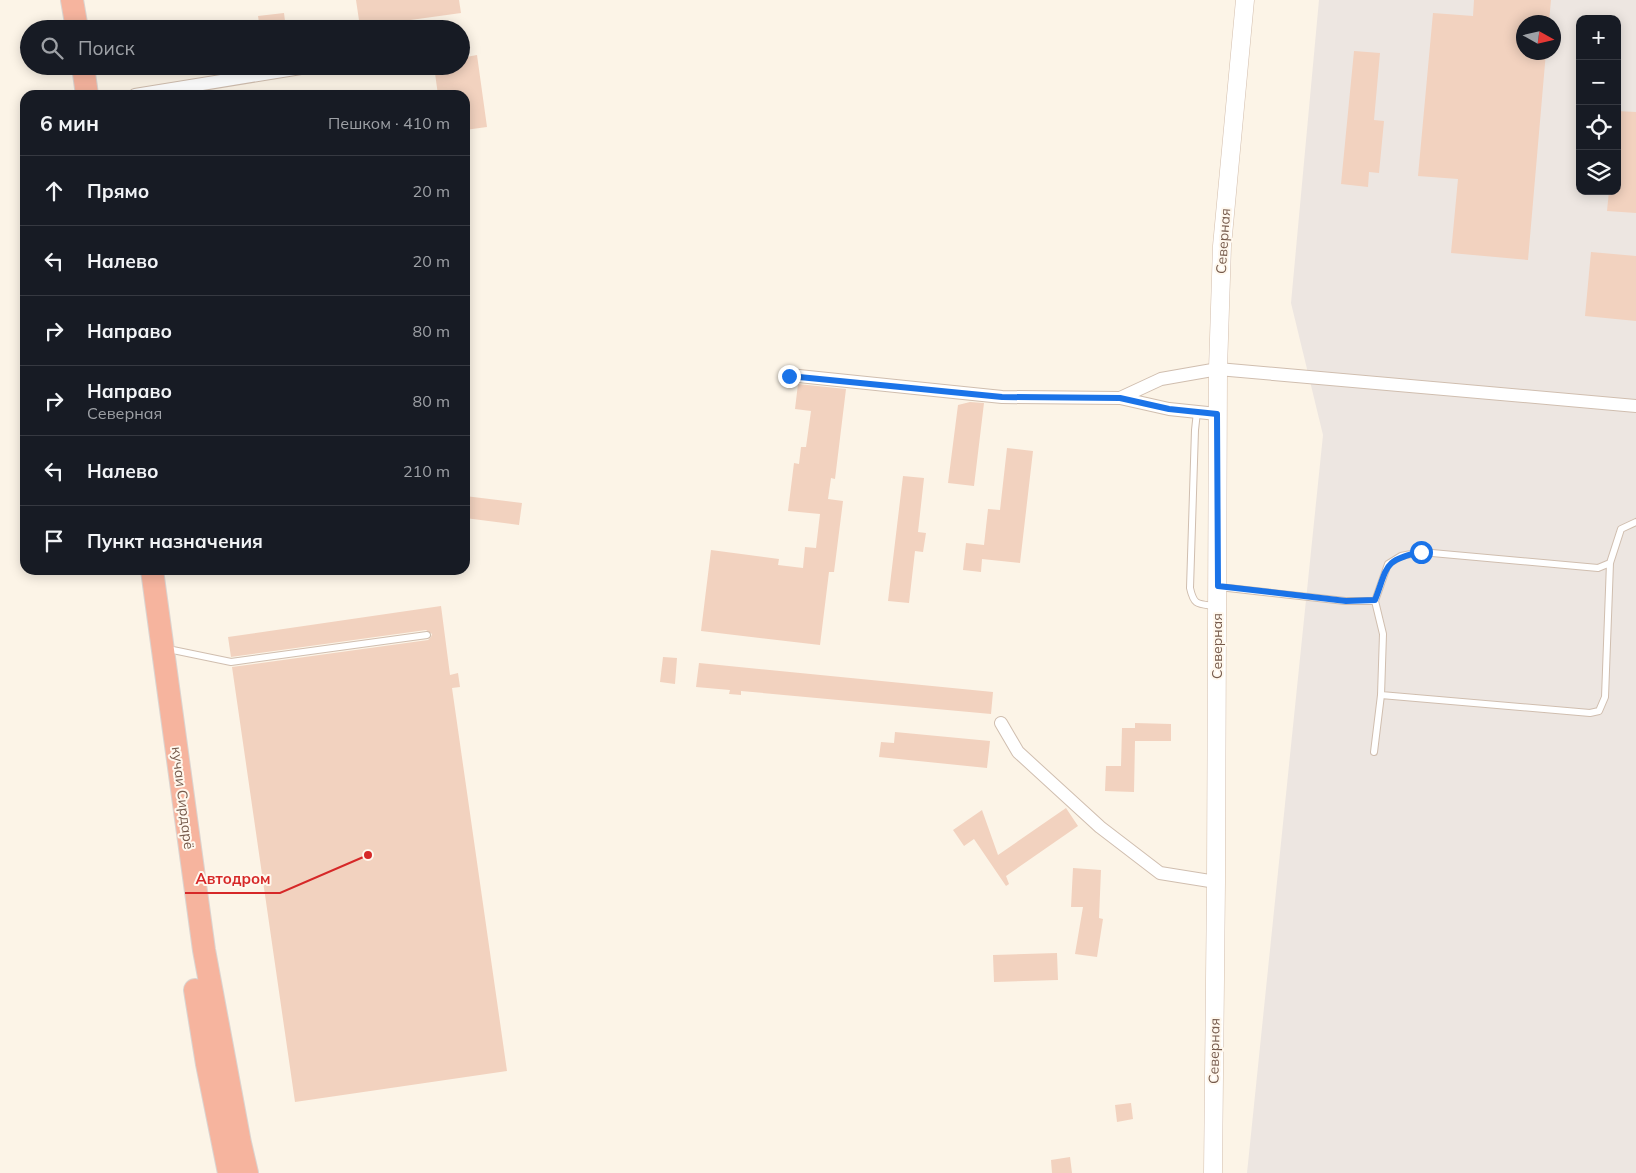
<!DOCTYPE html>
<html lang="ru">
<meta charset="utf-8">
<style>
:root{--surface:#171b24;--page:#242831;--text:#f1f3f6;--muted:#9ea1a6;--line:#363941}
body{margin:0;font-family:Mulish,sans-serif;background:var(--page);color:var(--text)}
.controls{position:absolute;right:15px;top:15px;display:grid;overflow:hidden;border-radius:10px;box-shadow:0 2px 12px #0003}
.controls button{width:45px;height:45px;display:grid;place-items:center;padding:0;border:0;border-bottom:1px solid var(--line);background:var(--surface);color:var(--text);font:25px sans-serif}
.compass{position:absolute;left:1516px;top:15px;width:45px;height:45px;border-radius:50%;background:var(--surface);box-shadow:0 2px 12px #0003;rotate:98deg}
.stop{position:absolute;width:15px;height:15px;margin:-11px;border:4px solid #1a73e8;border-radius:50%;background:#fff}
.stop.end{background:#1a73e8;border-color:#fff;box-shadow:0 1px 5px #0008}
.list{margin:0;padding:0;list-style:none}
h2{display:flex;justify-content:space-between;align-items:center;height:65px;margin:0;padding:0 20px;font-size:21px}
h2 small{font-size:16px;font-weight:400;color:var(--muted)}
.list li{display:grid;grid-template-columns:32px 1fr auto;gap:15px;align-items:center;box-sizing:border-box;height:70px;padding:0 20px;border-top:1px solid var(--line)}
.list b{display:block;font-size:19px;white-space:nowrap}
.list p{margin:0;font-size:16px;white-space:nowrap;color:var(--muted)}
.list em{font-size:16px;font-style:normal;color:var(--muted)}
.icon{flex:none;width:28px;height:28px;fill:none;stroke:currentColor;stroke-width:2;stroke-linecap:round;stroke-linejoin:round}
.map{position:relative;flex:none;width:1636px;height:1173px;overflow:hidden}
.search{position:absolute;background:var(--surface);box-shadow:0 2px 12px #0003;left:20px;top:20px;width:450px;height:55px;display:flex;align-items:center;gap:12px;box-sizing:border-box;padding:0 18px;border-radius:28px;color:var(--muted);font-size:19px}
.panel{position:absolute;background:var(--surface);box-shadow:0 2px 12px #0003;left:20px;top:90px;width:450px;height:485px;border-radius:15px}
.map>svg:first-child{display:block}
</style>
<div class="map">
<svg width="1636" height="1173" viewBox="0 0 1636 1173">
<rect width="100%" height="100%" fill="#fcf4e7"/>
<path fill="#ede6e1" fill-rule="evenodd" d="M1319,0H1636V1173H1247L1323,435L1291,303ZM1580,19H1617V191H1580ZM1524,22H1554V52H1524Z"/>
<path fill="#f2d2bf" d="M356,0H459L461,13L360,27Z
M1474,0H1551L1549,22H1524V52H1546L1528,260L1451,253L1458,179L1418,176L1433,13L1473,16Z
M284,13L286,29H260L258,16Z
M1354,51L1380,53L1374,120L1384,121L1379,173L1369,172L1368,187L1341,184Z
M477,55L487,127L465,130V95H438L434,66H461V58Z
M1617,111L1636,112V213L1607,211L1609,191H1617Z
M1591,252L1636,256V321L1585,316Z
M798,384L846,389L835,479L831,478L828,499L843,501L834,572H829L820,645L701,631L711,550L779,559L778,565L803,568L805,547L816,548L820,514L788,511L794,463L799,464L801,447H806L811,411L795,409Z
M970,402L984,403L974,486L948,483L958,405Z
M1007,448L1033,451L1020,563L982,559L981,572L963,570L966,543L984,545L988,509L1000,510Z
M903,476L924,478L918,532L926,533L923,552L915,551L909,603L888,601Z
M465,496L522,503L519,525L465,518Z
M441,606L450,675L458,673L460,687L452,688L507,1071L295,1102L232,667L428,640L431,637L432,634L426,630L231,657L228,637Z
M663,657L677,658L675,684L660,682Z
M699,663L993,692L991,714L741,691V695L729,694L730,690L696,687Z
M1135,723L1171,724V741H1135L1134,792L1105,791L1106,766H1121L1122,728H1135Z
M895,732L990,741L987,768L879,757L881,742L894,743Z
M1066,808L1078,826L1006,876L1009,884L1006,886L974,839L964,846L953,830L982,810L998,855Z
M1073,868L1101,870L1099,918L1103,919L1097,957L1075,954L1083,907H1071Z
M1057,953L1058,980L994,982L993,955Z
M1131,1103L1133,1119L1117,1122L1115,1105Z
M1070,1157L1072,1173H1052L1051,1160Z"/>
<g fill="none" stroke-linecap="round" stroke-linejoin="round">
<g stroke="#d0beaf" stroke-width="8">
<path id="lane" d="M1197,412L1195,430L1190,588C1194,606 1198,604 1215,606
M1219,587L1345,601H1375L1388,564L1401,556L1421,552L1598,568L1610,563L1621,529L1636,522
M168,649L231,662L427,635
M1381,695L1590,713L1599,711L1605,697L1610,563
M1374,752L1381,695L1383,634L1375,601"/>
</g>
<g stroke="#d0beaf" stroke-width="14">
<path id="street" d="M135,95L313,66
M789,375L1002,397L1120,398L1161,379L1218,369L1636,406
M1120,398L1169,409L1217,414
M1001,723L1018,752L1100,827L1160,873L1216,882"/>
</g>
<g stroke="#d3bead" stroke-width="19">
<path id="secondary" d="M1213,1173L1216,882L1218,369L1222,246L1245,0"/>
</g>
<g stroke="#dbd4d0" stroke-width="24">
<path id="highway" d="M72,0L77,29
M83,66L87,95
M152,570L204,950L240,1143L247,1173
M195,990L207,1064L229,1173"/>
</g>
<use href="#lane" stroke="#fff" stroke-width="6"/>
<use href="#street" stroke="#fff" stroke-width="12"/>
<use href="#secondary" stroke="#fff" stroke-width="18"/>
<use href="#highway" stroke="#f6b49e" stroke-width="22"/>
</g>
<g fill="none" stroke-linecap="round" stroke-linejoin="round">
<path stroke="#1a73e8" stroke-width="6" d="M789,376L1002,397L1120,398L1169,409L1217,414L1218,586L1346,601L1375,600C1388,566 1383,560 1421,552"/>
</g>
<g text-anchor="middle" dominant-baseline="central" stroke-width="4" stroke-linejoin="round" paint-order="stroke">
<g font-size="14" fill="#765a4b" stroke="#fff8ee">
<text transform="translate(1223 241) rotate(-86)">Северная</text>
<text transform="translate(1217 646) rotate(-90)">Северная</text>
<text transform="translate(183 798) rotate(83)">кучаи Сирдарё</text>
<text transform="translate(1214 1051) rotate(-89)">Северная</text>
</g>
</g>
<path fill="none" stroke="#d62828" stroke-width="2" d="M368 855L280 893H185"/>
<circle fill="#d62828" stroke="#fff8ee" stroke-width="2" cx="368" cy="855" r="5"/>
<g font-size="15" text-anchor="middle" font-weight="bold" fill="#d62828" stroke="#fff8ee" stroke-width="4" stroke-linejoin="round" paint-order="stroke">
<text x="233" y="884">Автодром</text>
</g>
</svg>
<div class="controls">
<button>+</button>
<button>−</button>
<button><svg class="icon" aria-label="locate" viewBox="0 0 24 24"><circle cx="12" cy="12" r="6"/><path d="M12 2v4M12 18v4M2 12h4M18 12h4"/></svg></button>
<button><svg class="icon" aria-label="layers" viewBox="0 0 24 24"><path d="M12 4l9 5-9 5-9-5zM3 14l9 5 9-5"/></svg></button>
</div>
<svg class="compass" viewBox="-18 -18 36 36"><path d="M0-13l5 13h-10z" fill="#e53935"/><path d="M0 13l5-13h-10z" fill="#9ea1a6"/></svg>
<div class="stop" style="left:1421px;top:552px"></div>
<div class="stop end" style="left:789px;top:376px"></div>
<div class="search"><svg class="icon" aria-label="search" viewBox="0 0 24 24"><circle cx="10" cy="10" r="6"/><path d="M15 15l6 6"/></svg>Поиск</div>
<section class="panel">
<h2>6 мин<small>Пешком · 410 m</small></h2>
<ul class="list">
<li><svg class="icon" aria-label="ahead" viewBox="0 0 24 24"><path d="M12 20V5M6 11l6-6 6 6"/></svg><div><b>Прямо</b></div><em>20 m</em></li>
<li><svg class="icon" aria-label="left" viewBox="0 0 24 24"><path d="M17 20v-9H6M10 6l-5 5 5 5"/></svg><div><b>Налево</b></div><em>20 m</em></li>
<li><svg class="icon" aria-label="right" viewBox="0 0 24 24"><path d="M7 20v-9h11M14 6l5 5-5 5"/></svg><div><b>Направо</b></div><em>80 m</em></li>
<li><svg class="icon" aria-label="right" viewBox="0 0 24 24"><path d="M7 20v-9h11M14 6l5 5-5 5"/></svg><div><b>Направо</b><p>Северная</p></div><em>80 m</em></li>
<li><svg class="icon" aria-label="left" viewBox="0 0 24 24"><path d="M17 20v-9H6M10 6l-5 5 5 5"/></svg><div><b>Налево</b></div><em>210 m</em></li>
<li><svg class="icon" aria-label="arrive" viewBox="0 0 24 24"><path d="M6 21V4h12l-3 4 3 4H6"/></svg><div><b>Пункт назначения</b></div></li>
</ul>
</section>
</div>
